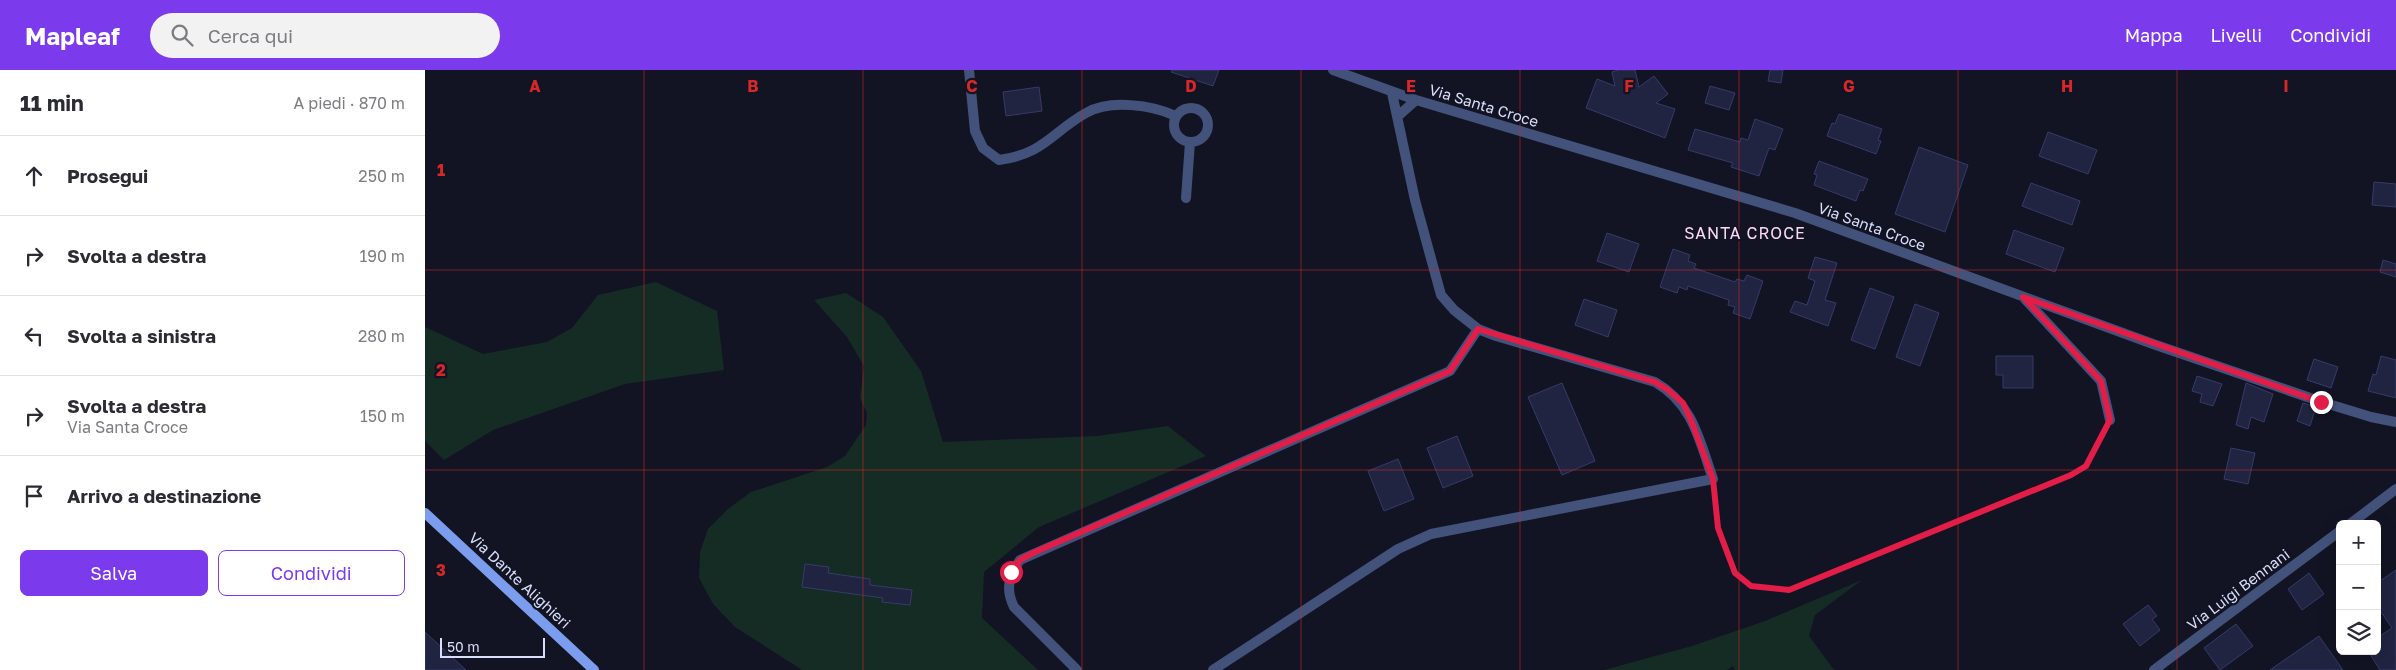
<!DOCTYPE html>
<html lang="it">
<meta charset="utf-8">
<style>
:root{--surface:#fff;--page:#f2f2f3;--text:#2b2b33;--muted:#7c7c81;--line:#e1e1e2;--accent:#7c3aed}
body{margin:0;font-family:"Golos Text",sans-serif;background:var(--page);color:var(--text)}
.controls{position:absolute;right:15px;bottom:15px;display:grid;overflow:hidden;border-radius:8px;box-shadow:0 5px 20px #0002}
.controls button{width:45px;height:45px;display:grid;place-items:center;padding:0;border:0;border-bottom:1px solid var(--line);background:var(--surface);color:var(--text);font:25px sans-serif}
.scale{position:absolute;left:15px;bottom:12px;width:105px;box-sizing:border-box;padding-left:5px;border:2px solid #d9dffa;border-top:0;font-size:14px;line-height:18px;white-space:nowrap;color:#d9dffa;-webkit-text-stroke:4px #121423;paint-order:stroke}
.stop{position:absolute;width:15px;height:15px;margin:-11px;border:4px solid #e11d48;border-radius:50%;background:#fff}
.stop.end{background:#e11d48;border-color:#fff;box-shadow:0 1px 5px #0008}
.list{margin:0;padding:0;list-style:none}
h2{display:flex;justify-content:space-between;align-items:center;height:65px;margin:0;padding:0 20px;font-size:21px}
h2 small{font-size:16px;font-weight:400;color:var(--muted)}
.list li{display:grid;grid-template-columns:32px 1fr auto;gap:15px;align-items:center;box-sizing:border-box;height:80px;padding:0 20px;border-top:1px solid var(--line)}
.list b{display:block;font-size:19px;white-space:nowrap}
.list p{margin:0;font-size:16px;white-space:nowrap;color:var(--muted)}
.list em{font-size:16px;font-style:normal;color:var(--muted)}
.actions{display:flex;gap:10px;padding:15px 20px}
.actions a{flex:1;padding:11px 0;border:1px solid var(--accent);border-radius:8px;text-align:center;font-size:18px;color:var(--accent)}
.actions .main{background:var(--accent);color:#fff}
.icon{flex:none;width:28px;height:28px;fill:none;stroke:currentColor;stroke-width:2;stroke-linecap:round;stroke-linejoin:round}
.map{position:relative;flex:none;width:1971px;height:600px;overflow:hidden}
header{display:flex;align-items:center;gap:30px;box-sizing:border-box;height:70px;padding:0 25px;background:var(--accent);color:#fff}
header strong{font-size:24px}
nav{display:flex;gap:28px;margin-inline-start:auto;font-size:18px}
.search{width:350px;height:45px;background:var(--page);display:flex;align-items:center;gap:12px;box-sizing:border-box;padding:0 18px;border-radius:28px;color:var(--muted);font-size:19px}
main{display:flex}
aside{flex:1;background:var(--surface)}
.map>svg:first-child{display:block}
</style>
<header>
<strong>Mapleaf</strong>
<div class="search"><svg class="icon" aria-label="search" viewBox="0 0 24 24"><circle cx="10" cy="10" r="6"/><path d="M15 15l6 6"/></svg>Cerca qui</div>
<nav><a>Mappa</a><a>Livelli</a><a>Condividi</a></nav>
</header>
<main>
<aside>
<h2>11 min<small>A piedi · 870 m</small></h2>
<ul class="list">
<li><svg class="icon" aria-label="ahead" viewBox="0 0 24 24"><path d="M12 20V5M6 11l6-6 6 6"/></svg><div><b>Prosegui</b></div><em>250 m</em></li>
<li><svg class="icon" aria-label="right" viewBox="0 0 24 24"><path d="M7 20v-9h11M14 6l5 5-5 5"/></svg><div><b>Svolta a destra</b></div><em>190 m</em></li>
<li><svg class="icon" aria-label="left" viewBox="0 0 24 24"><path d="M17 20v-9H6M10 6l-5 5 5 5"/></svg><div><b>Svolta a sinistra</b></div><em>280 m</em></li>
<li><svg class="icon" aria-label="right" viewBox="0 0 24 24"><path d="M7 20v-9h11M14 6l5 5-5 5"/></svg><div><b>Svolta a destra</b><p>Via Santa Croce</p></div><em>150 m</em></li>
<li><svg class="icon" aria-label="arrive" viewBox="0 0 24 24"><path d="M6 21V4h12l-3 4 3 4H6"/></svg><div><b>Arrivo a destinazione</b></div></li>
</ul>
<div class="actions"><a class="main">Salva</a><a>Condividi</a></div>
</aside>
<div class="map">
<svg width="1971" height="600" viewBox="0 0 1971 600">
<rect width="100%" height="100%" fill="#121423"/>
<path fill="#152c24" d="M231,212L292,241L299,300L200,314L68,360L19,390L0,371V257L58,284L122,272L147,258L173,225Z
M421,223L458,247L496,301L518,372L672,366L743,356L781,386L614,457L559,502L557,548L613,600H377L310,557L288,534L274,508L275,482L283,459L303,439L326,422L402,397L420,386L441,355L442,343L435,328L439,296L422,267L389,230Z
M1437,510L1390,545L1384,566L1409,600H1310L1308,596L1302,600H1179L1267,576L1340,551Z"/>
<path fill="#202441" stroke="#353b6a" d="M747,0H794L788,16L746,2Z
M1193,0H1210L1214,17L1229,6L1243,24L1231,33L1250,39L1240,68L1161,38L1172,9L1190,16L1187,2Z
M1345,0H1358L1356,13L1343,11Z
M1285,16L1310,23L1304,40L1280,33Z
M614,17L617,41L581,46L578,22Z
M1414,44L1457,59L1453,70L1456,71L1451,84L1402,66L1407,53L1410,54Z
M1330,49L1358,59L1350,80L1344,78L1334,106L1306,97L1308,93L1263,80L1270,59L1315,72L1316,68L1323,70Z
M1623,62L1672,80L1663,104L1614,86Z
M1494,77L1543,95L1520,162L1470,144Z
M1394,91L1443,109L1438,121L1435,120L1431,131L1389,115L1392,105L1389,104Z
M1949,112L1971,114V137L1947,135Z
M1606,113L1655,131L1647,155L1597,136Z
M1589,160L1639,178L1630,202L1581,184Z
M1182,163L1214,174L1204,202L1172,191Z
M1248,179L1265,185L1263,191L1271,194L1269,198L1310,212L1312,209L1319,211L1322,205L1338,211L1325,249L1308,243L1310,237L1303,235L1304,230L1263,216L1262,220L1254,217L1252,223L1235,217Z
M1390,187L1412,193L1400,230L1411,233L1403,256L1365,242L1370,231L1382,235L1390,211L1383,208Z
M1958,190L1971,194V207L1955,202Z
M1445,218L1469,227L1450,279L1426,270Z
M1159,229L1192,240L1183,267L1150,255Z
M1490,234L1514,243L1495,296L1471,287Z
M1571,286H1608V318H1578V305H1571Z
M1956,286L1971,290V328L1943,321L1948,304L1951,305Z
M1889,289L1913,297L1906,318L1882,310Z
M1772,306L1797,314L1788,336L1775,332L1777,324L1767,321Z
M1137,313L1170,391L1137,405L1103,327Z
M1821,313L1848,324L1839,352L1826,347L1823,359L1811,355Z
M1878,333L1891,337L1885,356L1872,351Z
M1032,366L1048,406L1018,418L1002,378Z
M1806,378L1830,383L1823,414L1799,409Z
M973,389L989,429L959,441L943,401Z
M380,494L404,497L403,503L445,509V515L487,520L485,535L457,532L458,528L377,517Z
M1971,500V600H1955L1943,581H1952V568L1967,558L1952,536V513Z
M1884,503L1899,524L1877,540L1863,519Z
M1723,535L1732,546L1727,549L1735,560L1715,576L1698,554Z
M1811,554L1828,576L1795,600L1779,578Z
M0,562L41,600H0Z
M1894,566L1918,600H1845Z"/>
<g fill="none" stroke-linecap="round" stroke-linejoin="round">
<path stroke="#3fa780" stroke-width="2.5" stroke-dasharray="2.5 4" stroke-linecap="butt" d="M1289,420C1292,449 1297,499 1325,515C1335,520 1353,519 1364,520L1646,405L1661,396L1681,361"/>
<path stroke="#43527b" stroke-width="10" d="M544,0L550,61L558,78L574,90C619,84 627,62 661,43C685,29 727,35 751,46
M908,0L991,30L1370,143L1728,274L1897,332L1946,347L1971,352
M749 55a17 17 0 1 1 34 0a17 17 0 1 1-34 0Z
M973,46L991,30
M761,128L765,72
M1600,229L1676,311L1685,350
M1925,454L1971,419
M652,600L589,537C580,519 584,506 595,490L1025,301L1053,259
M788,600L973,479L1006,464L1288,409C1274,369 1268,334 1230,312L1071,266L1053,259L1029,240L1016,225L990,130L967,23
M1729,600L1915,461"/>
<path stroke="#7c9ded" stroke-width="10" d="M0,443L169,600"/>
</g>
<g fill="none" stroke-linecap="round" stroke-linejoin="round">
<path stroke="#e11d48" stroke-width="6" d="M586,502L595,490L608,483L1025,301L1053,259L1230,312L1243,320L1258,333L1266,350L1288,409L1293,458L1310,503L1326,516L1364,520L1646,405L1661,396L1685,350L1676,311L1598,227L1896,332"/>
</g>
<path fill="none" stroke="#d62828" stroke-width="1" stroke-opacity="0.55" d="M219,0V600M438,0V600M657,0V600M876,0V600M1095,0V600M1314,0V600M1533,0V600M1752,0V600M0,200H1971M0,400H1971"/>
<g text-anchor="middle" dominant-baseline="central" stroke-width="4.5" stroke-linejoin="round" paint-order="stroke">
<g font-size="15" fill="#d9dffa" stroke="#121423">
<text transform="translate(1059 35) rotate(17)">Via Santa Croce</text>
<text transform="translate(1447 156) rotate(20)">Via Santa Croce</text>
<text transform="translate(95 510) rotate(43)">Via Dante Alighieri</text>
<text transform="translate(1813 519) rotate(-37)">Via Luigi Bennani</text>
</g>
<g font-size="16" letter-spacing="1" fill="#fadaf8" stroke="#121423">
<text x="1320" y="163">SANTA CROCE</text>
</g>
</g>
<g font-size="16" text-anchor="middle" font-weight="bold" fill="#d62828" stroke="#121423" stroke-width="4.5" stroke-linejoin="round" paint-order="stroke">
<text x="110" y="22">A</text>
<text x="328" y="22">B</text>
<text x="547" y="22">C</text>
<text x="766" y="22">D</text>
<text x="986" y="22">E</text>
<text x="1204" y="22">F</text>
<text x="1424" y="22">G</text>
<text x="1642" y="22">H</text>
<text x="1861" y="22">I</text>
<text x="16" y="106">1</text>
<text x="16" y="306">2</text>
<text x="16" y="506">3</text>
</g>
</svg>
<div class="controls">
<button>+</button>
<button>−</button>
<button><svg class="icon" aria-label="layers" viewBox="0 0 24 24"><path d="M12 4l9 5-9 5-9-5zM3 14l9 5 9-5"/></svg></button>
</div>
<div class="scale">50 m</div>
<div class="stop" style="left:586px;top:502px"></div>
<div class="stop end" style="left:1896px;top:332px"></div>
</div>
</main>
